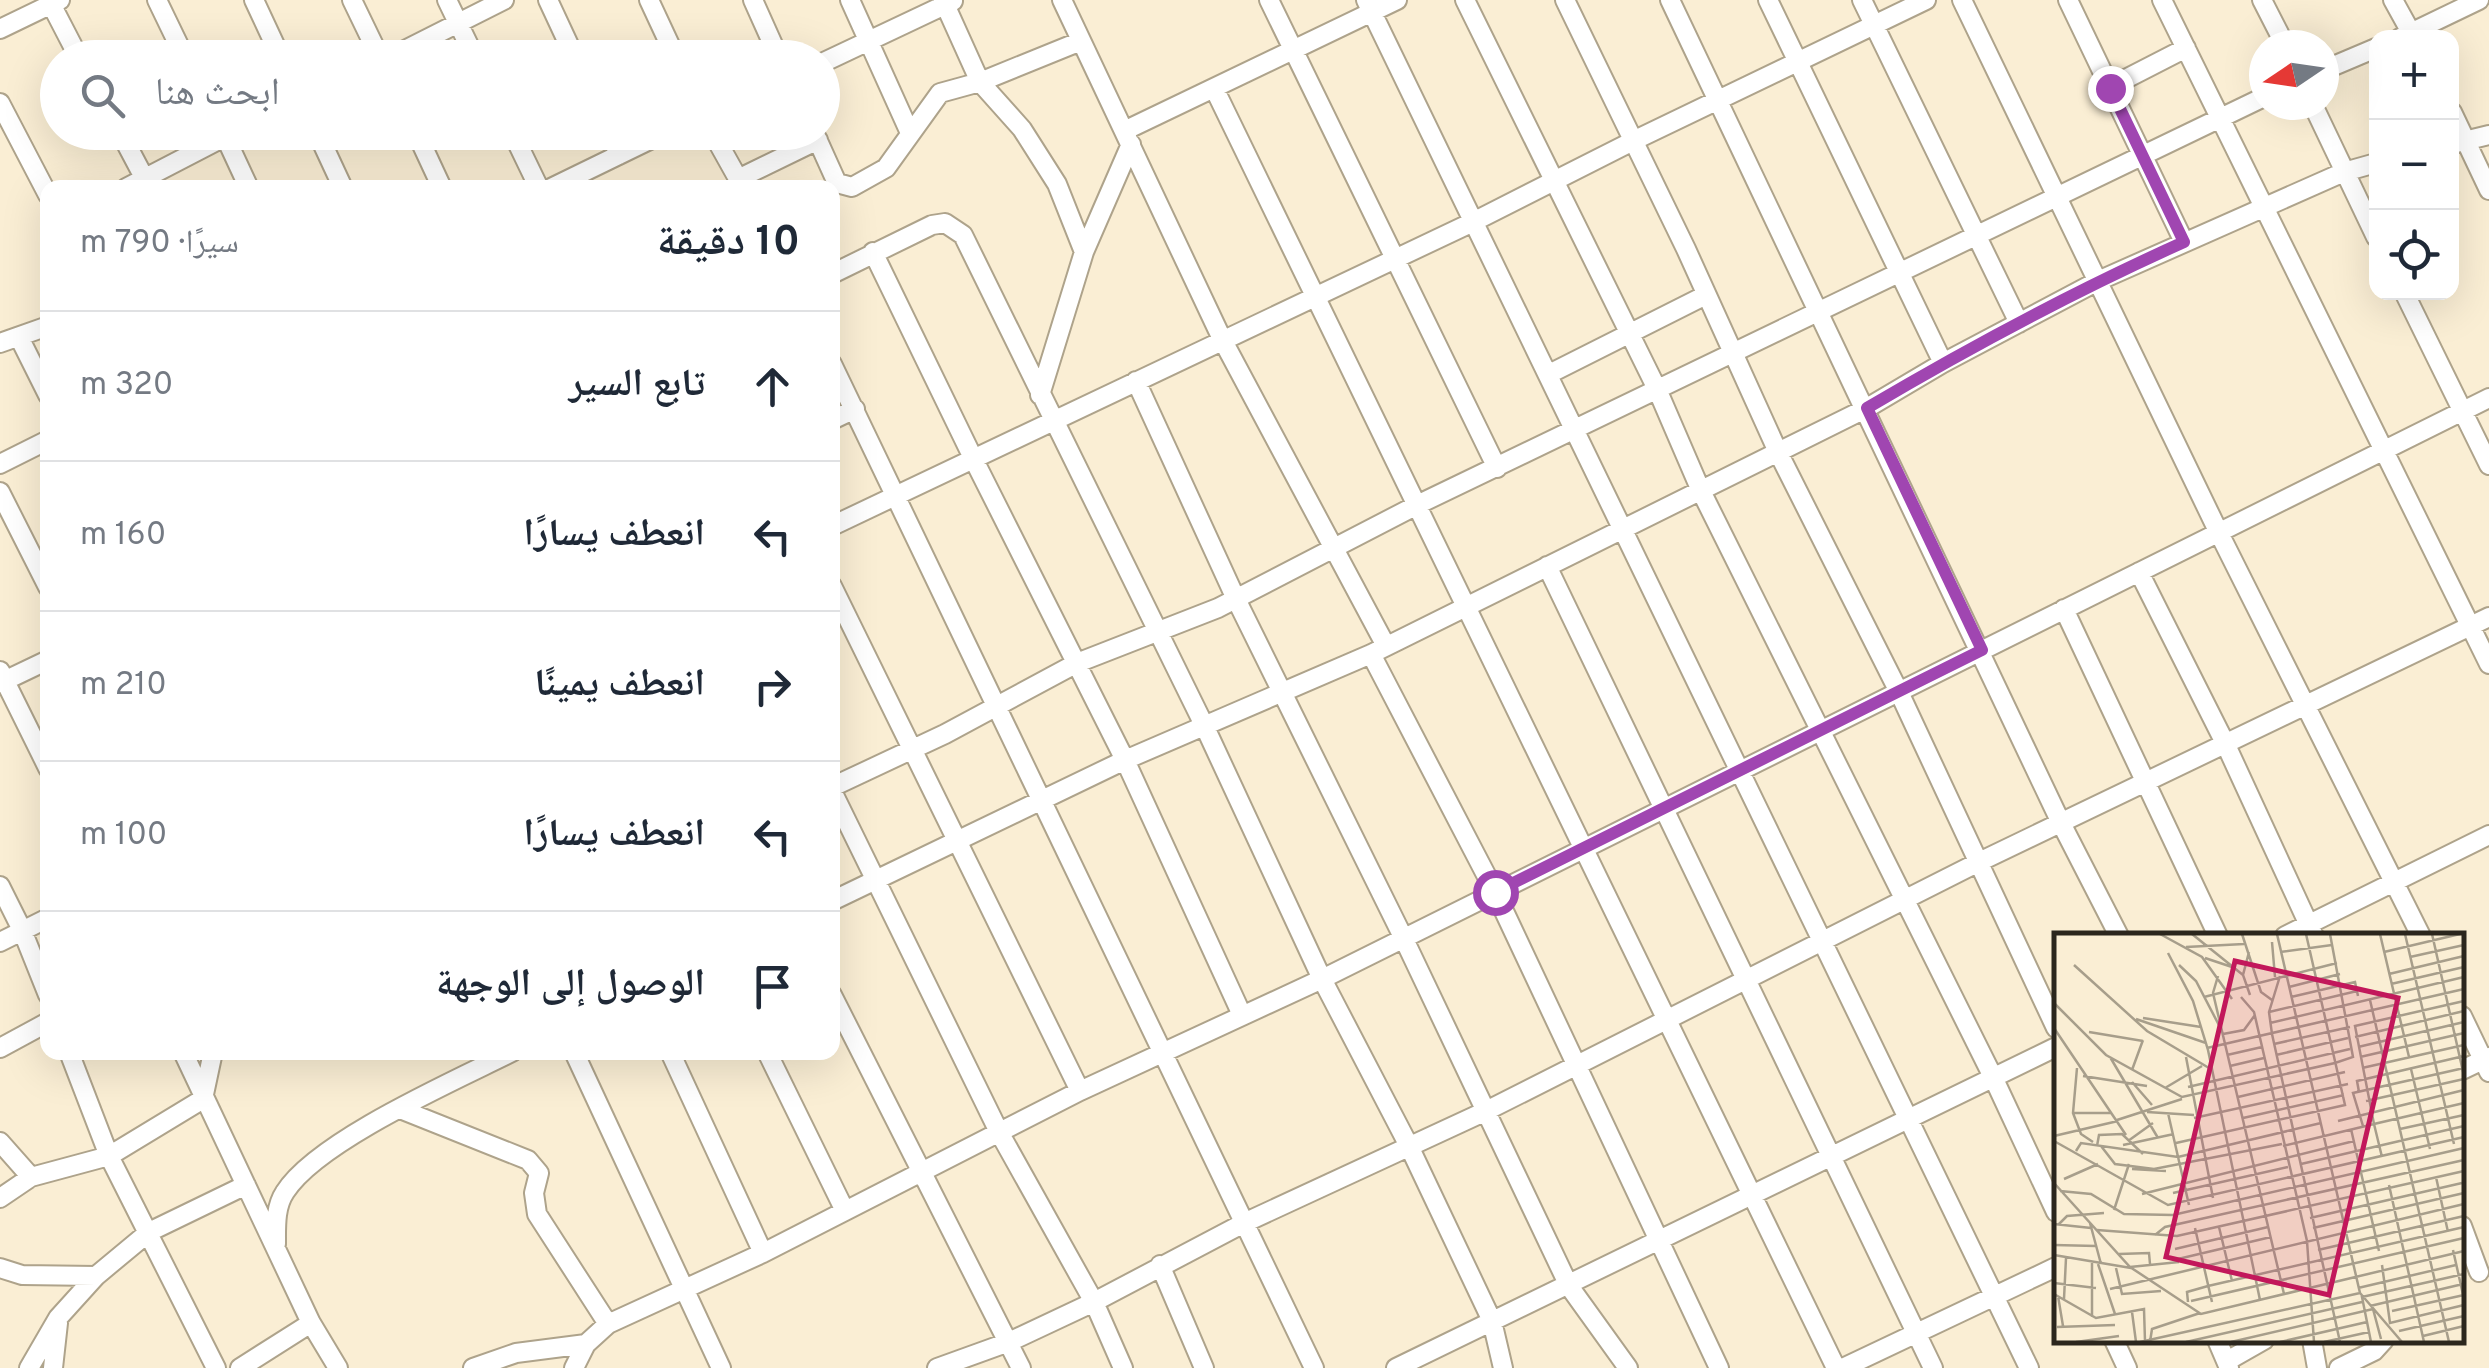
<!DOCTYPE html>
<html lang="ar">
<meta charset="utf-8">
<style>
:root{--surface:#fff;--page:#f6f6f7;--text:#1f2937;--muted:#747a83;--line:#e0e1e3}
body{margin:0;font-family:Overpass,"Noto Naskh Arabic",sans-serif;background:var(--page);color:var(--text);direction:rtl}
.controls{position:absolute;right:30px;top:30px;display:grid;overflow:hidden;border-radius:20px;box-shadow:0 10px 40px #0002}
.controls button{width:90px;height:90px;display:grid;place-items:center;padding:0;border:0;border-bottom:2px solid var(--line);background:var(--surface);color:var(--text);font:50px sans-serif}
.compass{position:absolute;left:2249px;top:30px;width:90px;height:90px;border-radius:50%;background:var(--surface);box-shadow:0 10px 40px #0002;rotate:257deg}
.stop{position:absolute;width:30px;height:30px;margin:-22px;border:8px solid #a046b1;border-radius:50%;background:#fff}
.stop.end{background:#a046b1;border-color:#fff;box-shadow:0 2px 10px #0008}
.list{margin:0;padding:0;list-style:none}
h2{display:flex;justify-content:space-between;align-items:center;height:130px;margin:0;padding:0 40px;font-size:42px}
h2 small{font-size:32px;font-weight:400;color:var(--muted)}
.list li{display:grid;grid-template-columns:65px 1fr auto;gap:30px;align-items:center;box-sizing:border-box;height:150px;padding:0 40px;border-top:2px solid var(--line)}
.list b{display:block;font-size:38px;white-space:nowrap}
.list em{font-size:32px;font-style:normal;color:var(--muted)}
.icon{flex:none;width:55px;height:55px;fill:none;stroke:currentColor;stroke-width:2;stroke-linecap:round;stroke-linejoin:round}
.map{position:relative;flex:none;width:2489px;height:1368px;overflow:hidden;direction:ltr}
.search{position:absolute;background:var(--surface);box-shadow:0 10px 40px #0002;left:40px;top:40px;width:800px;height:110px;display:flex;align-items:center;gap:25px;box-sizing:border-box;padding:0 35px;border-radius:55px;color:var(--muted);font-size:38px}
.panel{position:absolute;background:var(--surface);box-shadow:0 10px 40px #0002;left:40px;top:180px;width:800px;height:880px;border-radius:20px;direction:rtl}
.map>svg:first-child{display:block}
</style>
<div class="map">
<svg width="2489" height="1368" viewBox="0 0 2489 1368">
<rect width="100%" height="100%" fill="#faeed4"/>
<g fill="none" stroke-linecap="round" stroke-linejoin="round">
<g stroke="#aea38b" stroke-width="22">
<path id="minor" d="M49,0L79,58
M157,0L185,58
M254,0L281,58
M352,0L380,58
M447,0L475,58
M548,0L575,58
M649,0L676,58
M753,0L779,58
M850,0L910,133
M943,0L980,82L1022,129L1057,184L1084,252
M1062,0L1222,339L1386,646
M1269,0L1497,468
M1366,0L2029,1368
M1465,0L1657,389L1701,491L1993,1077L2056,1212
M1565,0L1686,249L1778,452L1898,690L2056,1028
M1670,0L2061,823L2119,936
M1768,0L1943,363
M1862,0L2019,323
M1962,0L2218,531L2421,936
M2068,0L2184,242
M2162,0L2489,664
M2262,0L2285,45
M2393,0L2414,38
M0,29L60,0
M2400,38L2479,0
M389,58L504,0
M822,63L953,1
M2324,70L2376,48
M2110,87L2186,48
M1214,88L1836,1368
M0,103L48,195
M2313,105L2376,237
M2452,112L2489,190
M1124,131L1397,0
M120,132L148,185
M223,132L249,188
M317,132L343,188
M416,132L442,188
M512,132L539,188
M609,132L619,155
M712,132L736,175L744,176L818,140
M814,132L837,183L852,187L886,168L940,93L980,82L1081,41
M2452,144L2489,135
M126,188L234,132
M551,188L666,132
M873,252L974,460L1125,760L1242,1015
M832,274L932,225L945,223L963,235L1204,725L1322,979L1409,1146L1492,1321L1503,1368
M2404,292L2489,465
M19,337L48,395
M0,343L48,326
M832,364L1314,1368
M1549,374L1706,295
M1136,381L1236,599L1403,937L1569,1286L1628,1368
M1040,395L1084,252L1131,144
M832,420L855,409
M0,464L48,440
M0,492L48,587
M832,526L1473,222L1635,140L1926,0
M1547,566L1933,1368
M2139,572L2226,745L2314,936
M832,586L1080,1091
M2064,609L2218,936
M1371,654L1495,892L1719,1368
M0,671L48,768
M0,683L48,660
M832,787L945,734L1077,663L1218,608L1419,504L2264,97
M832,791L999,1132L1094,1302L1123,1368
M0,886L22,930L48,995
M832,901L1125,760L1371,654L1867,408L1943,363L2098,281L2344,172L2376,163
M2285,936L2489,835
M0,942L48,918
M832,995L1021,1368
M2462,1016L2489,1072
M0,1048L48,1022
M69,1052L109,1156L216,1368
M183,1052L311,1323L338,1368
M574,1052L721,1368
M670,1052L763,1253
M767,1052L845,1211
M2462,1070L2489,1057
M400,1109L528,1160L539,1173L534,1193L537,1214L608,1324
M0,1142L31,1177
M0,1198L31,1177L109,1156L203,1099L213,1052
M2462,1226L2479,1272
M276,1244C276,1226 275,1207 285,1192C317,1141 456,1080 512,1052
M1160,1265L1204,1368
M0,1268L22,1275L96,1276L149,1232L246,1185
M2114,1340L2127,1368
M2217,1340L2229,1368
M2312,1340L2317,1368
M2227,1361L2264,1340
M29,1368L58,1318L96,1276
M53,1368L58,1323
M240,1368L311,1323
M473,1368L516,1353L586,1344
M574,1368L586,1344L608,1324L763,1253L1080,1091L1322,979L2489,398
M937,1368L1009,1342L1094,1302L1244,1223L1486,1111L1979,862L2489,617
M1396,1368L2056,1047
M1843,1368L2056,1267
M2339,1368L2374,1351L2384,1340"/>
</g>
<use href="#minor" stroke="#fff" stroke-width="18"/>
</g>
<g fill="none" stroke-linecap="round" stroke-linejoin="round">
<path stroke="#a046b1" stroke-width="12" d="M1495,892L1982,650L1867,408C1970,347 2075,291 2184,242L2110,88"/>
</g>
<g transform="translate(2054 933)">
<rect width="410" height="410" fill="#faeed4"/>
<path fill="none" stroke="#a79e8b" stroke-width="2.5" d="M106,1L148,24L178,66M138,1L189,42M188,1L207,59L218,67M223,1L306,360L348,409M326,1L355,124M351,1L400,211M378,1L410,143M218,9L221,44M132,14L190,11M195,19L189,42L196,62M226,19L278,12M330,19L406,1M114,20L139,68L154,117L206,367M356,24L410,12M151,25L181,35M20,32L93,98L155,135M125,32L142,48L168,98M335,41L410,23M164,43L159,60L230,361M226,43L215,79L218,101L286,409M337,51L410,34M235,54L286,41M150,64L283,30M187,64L200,79L253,308L260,409M237,64L301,49L304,63M316,67L395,409M0,70L52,122L128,164L281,130L299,124L276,1M215,79L303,58M89,85L147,94M82,86L152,110M216,90L410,44M0,95L72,202M35,99L89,108M169,101L190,97L201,82M301,104L410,78M220,111L296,94M304,114L410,89M153,115L410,56M173,122L208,114M222,122L294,105M56,124L104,205M132,124L159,265M306,124L410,100M176,133L210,125M23,135L19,180L27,201L39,209M308,135L410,112M357,136L376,216M78,137L89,107M29,143L93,153M78,149L98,172M134,154L296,116M111,155L148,133M305,159L303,148L410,123M184,164L291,139M312,168L410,146M93,179L140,182M19,180H57M114,180L135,272M140,185L294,151M189,185L290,162M63,187L128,166M284,188L410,157M309,193L299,160L410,135M297,196L325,318M346,196L410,182M0,203L64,188M0,208L114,272L410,204M74,208L99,190M122,210L291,172L252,1M69,212L120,201M43,213L45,202L68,201L89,221M47,213L61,231L100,236L228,211M229,213L320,191L301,93L410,68M22,218L27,210L124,224L267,190M328,224L320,191L410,170M247,231L410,193M78,236L112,238M382,244L394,299M10,246L44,231M0,250L76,334L147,381L410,318M335,252L370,409M6,258L37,261L70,281L119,282L410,215M119,260L234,234M88,261L300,208M60,277L75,231M256,285L408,250M36,290L47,331M0,291L37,295M4,292L13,283L50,280M165,294L178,348M141,295L158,369M259,295L410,260M43,297L123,303L410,238M101,302L111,294L410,227M0,312L42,313M121,316L214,294M264,317L410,283M399,317L410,366M65,321L95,320L96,331M0,322L77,335M124,326L217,304M38,330V384M44,331L61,381M328,332L336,390L410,372M76,334L125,329M62,335L68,361L107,358M0,350L42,355M304,355L402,332M56,356L410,271M0,361L42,385L90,376L91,408M4,363L9,393M10,366L12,325M137,368L410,305M134,369L133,359L154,353L410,294M316,373L409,351M338,378L410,362M78,379L82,409M3,394L61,392M345,398L410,383M369,403L410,393M22,409L65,403M86,409L306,360M96,409L98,396L146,380M132,409L308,369M177,409L319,376L327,406M226,409L313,389M270,409L315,399M317,409L308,364L410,341"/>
<path fill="#c2185b" fill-opacity="0.15" stroke="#c2185b" stroke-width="5" d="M181,28L344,65L275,362L112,324Z"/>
<rect width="410" height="410" fill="none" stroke="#2b261d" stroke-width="5"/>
</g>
</svg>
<div class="controls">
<button>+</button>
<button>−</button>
<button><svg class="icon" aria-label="locate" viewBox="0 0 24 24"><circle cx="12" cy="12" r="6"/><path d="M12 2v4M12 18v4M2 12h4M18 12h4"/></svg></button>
</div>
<svg class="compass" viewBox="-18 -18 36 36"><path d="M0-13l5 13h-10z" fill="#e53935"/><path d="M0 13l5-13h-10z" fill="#747a83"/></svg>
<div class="stop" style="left:1495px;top:892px"></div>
<div class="stop end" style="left:2110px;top:88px"></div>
<div class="search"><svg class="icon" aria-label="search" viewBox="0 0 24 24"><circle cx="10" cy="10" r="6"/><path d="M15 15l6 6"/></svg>ابحث هنا</div>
<section class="panel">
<h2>10 دقيقة<small>سيرًا · 790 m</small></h2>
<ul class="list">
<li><svg class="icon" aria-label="ahead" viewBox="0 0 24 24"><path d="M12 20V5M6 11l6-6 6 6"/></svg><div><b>تابع السير</b></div><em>320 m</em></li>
<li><svg class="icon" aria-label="left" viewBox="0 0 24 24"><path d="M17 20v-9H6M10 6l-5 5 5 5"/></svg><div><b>انعطف يسارًا</b></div><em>160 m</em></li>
<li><svg class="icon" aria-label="right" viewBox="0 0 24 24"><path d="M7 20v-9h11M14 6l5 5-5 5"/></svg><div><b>انعطف يمينًا</b></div><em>210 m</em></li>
<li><svg class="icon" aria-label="left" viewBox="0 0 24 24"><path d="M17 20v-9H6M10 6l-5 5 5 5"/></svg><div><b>انعطف يسارًا</b></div><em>100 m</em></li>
<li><svg class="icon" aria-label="arrive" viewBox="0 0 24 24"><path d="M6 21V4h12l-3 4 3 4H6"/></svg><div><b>الوصول إلى الوجهة</b></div></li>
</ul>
</section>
</div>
